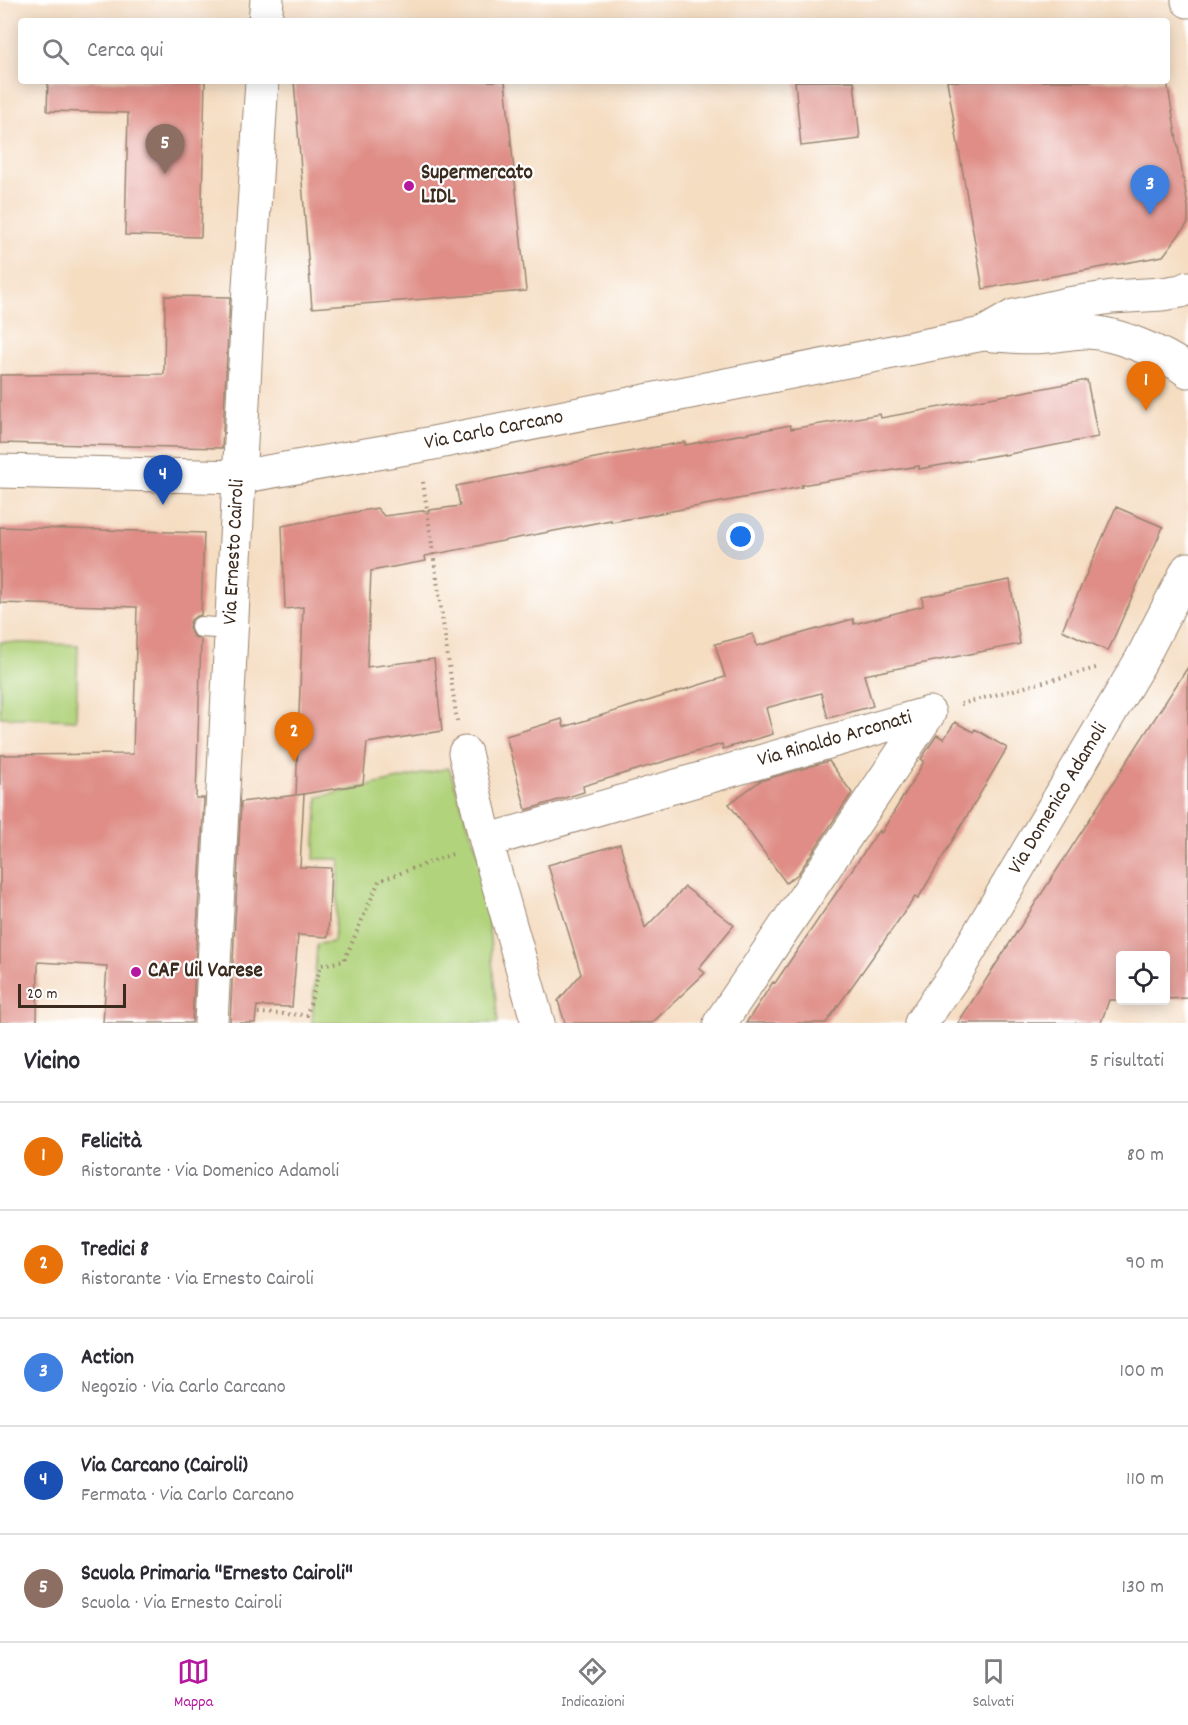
<!DOCTYPE html>
<html lang="it">
<meta charset="utf-8">
<style>
:root{--surface:#fff;--page:#f7f7f7;--text:#2b2b33;--muted:#7c7c81;--line:#e1e1e2;--accent:#b5179e}
body{margin:0;font-family:Dekko,sans-serif;background:var(--page);color:var(--text)}
.controls{position:absolute;right:18px;bottom:18px;display:grid;overflow:hidden;border-radius:6px;box-shadow:0 3px 15px #0003}
.controls button{width:54px;height:54px;display:grid;place-items:center;padding:0;border:0;border-bottom:2px solid var(--line);background:var(--surface);color:var(--text);font:30px sans-serif}
.scale{position:absolute;left:18px;bottom:15px;width:108px;box-sizing:border-box;padding-left:6px;border:3px solid #3b2a1e;border-top:0;font-size:16px;line-height:21px;white-space:nowrap;color:#3b2a1e;-webkit-text-stroke:4px #fff;paint-order:stroke}
.you{position:absolute;left:741px;top:537px;width:21px;height:21px;margin:-15px;border:4px solid #fff;border-radius:50%;background:#1a73e8;box-shadow:0 0 0 9px #1a73e833}
.badge{display:grid;place-items:center;width:39px;height:39px;border-radius:50%;background:var(--accent);color:#fff;font-size:20px;font-weight:700}
.pin{position:absolute;translate:-50% -50px;filter:drop-shadow(0 2px 3px #0008)}
.pin::after{content:'';position:absolute;top:32px;width:21px;height:18px;background:inherit;clip-path:polygon(0 0,100% 0,50% 100%)}
.list{margin:0;padding:0;list-style:none}
h2{display:flex;justify-content:space-between;align-items:center;height:78px;margin:0;padding:0 24px;font-size:26px}
h2 small{font-size:20px;font-weight:400;color:var(--muted)}
.list li{display:grid;grid-template-columns:39px 1fr auto;gap:18px;align-items:center;box-sizing:border-box;height:108px;padding:0 24px;border-top:2px solid var(--line)}
.list b{display:block;font-size:22px;white-space:nowrap}
.list p{margin:0;font-size:20px;white-space:nowrap;color:var(--muted)}
.list em{font-size:20px;font-style:normal;color:var(--muted)}
.icon{flex:none;width:33px;height:33px;fill:none;stroke:currentColor;stroke-width:2;stroke-linecap:round;stroke-linejoin:round}
.map{position:relative;flex:none;width:1188px;height:1023px;overflow:hidden}
.search{position:absolute;background:var(--surface);box-shadow:0 3px 15px #0003;left:18px;right:18px;top:18px;height:66px;display:flex;align-items:center;gap:15px;box-sizing:border-box;padding:0 21px;border-radius:6px;color:var(--muted);font-size:22px}
.sheet{height:618px;background:var(--surface)}
nav{display:flex;justify-content:space-around;align-items:center;box-sizing:border-box;height:84px;border-top:2px solid var(--line);background:var(--surface);font-size:16px;color:var(--muted)}
nav a{display:grid;justify-items:center;gap:3px}
nav .on{color:var(--accent)}
.map>svg:first-child{display:block}
</style>
<div class="map">
<svg width="1188" height="1023" viewBox="0 0 1188 1023">
<rect width="100%" height="100%" fill="#fff"/>
<filter id="ink" filterUnits="userSpaceOnUse"><feTurbulence type="fractalNoise" baseFrequency=".0167" numOctaves="2"/><feDisplacementMap in="SourceGraphic" scale="12" xChannelSelector="R" yChannelSelector="G"/><feConvolveMatrix kernelMatrix="1 2 1 2 8 2 1 2 1" color-interpolation-filters="sRGB"/></filter>
<filter id="wash" filterUnits="userSpaceOnUse"><feTurbulence type="fractalNoise" baseFrequency=".008" numOctaves="4" result="noise"/><feDisplacementMap in="SourceGraphic" scale="24" xChannelSelector="R" yChannelSelector="G"/><feGaussianBlur stdDeviation="1.35" result="paint"/><feColorMatrix in="noise" values="0 0 0 0 0 0 0 0 0 0 0 0 0 0 0 0 0 1.4 0 .05"/><feComposite in="paint" operator="in"/></filter>
<g filter="url(#wash)">
<rect width="100%" height="100%" fill="#f5ddc2"/>
<path fill="#b1d37b" stroke="#767e4c" stroke-width="1.5" d="M0,642L78,645L76,720L0,717Z
M449,768L483,867L498,1023H312L317,944L334,942L340,859H314L318,797Z"/>
<g id="blocks">
<path fill="#df8d86" d="M48,81H205L201,237L125,235L128,113L47,111Z
M294,81H505L526,291L312,308Z
M795,81H854L860,139L801,146Z
M947,81H1167L1188,207V223L1163,256L983,289Z
M165,296L230,297L222,448L0,443V375L164,374Z
M1087,380L1098,437L1004,455V454L919,469V466L801,485L802,487L716,503L611,522V520L425,556L426,561L371,571L367,667L434,659L442,731L367,743L363,784L297,795L304,794L300,867L331,868L328,937L298,935L292,1007L257,1006L255,1023H230L241,802L296,795L303,607L285,609L282,526L377,508L384,516L460,506L456,486L600,457L685,442V445L790,425L791,429L880,414L881,418Z
M1116,507L1163,527L1108,651L1062,630Z
M0,527L204,533L201,615L195,617L191,620L189,627L191,633L194,637L201,639L196,798H204L192,1023H103L107,966L38,962L37,1023H0V755L133,754L137,607L0,603Z
M1010,580L1020,644L864,675L873,706L828,718L821,693L766,708L773,734L723,749L722,744L583,786L584,792L526,810L506,736L562,719L564,727L725,677L715,644L753,634L757,646L853,619L854,624L923,606L922,597Z
M1188,667V998L1166,999V956H1120V1000H1109L1101,1023H958Z
M955,722L973,732L975,729L1007,748L918,899L915,897L826,1023H746L773,982L775,983L879,830L881,833L917,774L924,761L921,759L937,735L944,739Z
M829,761L852,793L798,874L786,883L729,804L760,781Z
M620,844L645,928L685,887L734,925L699,968L705,973L652,1023H565L558,1001L581,974L548,865Z"/>
</g>
</g>
<g filter="url(#ink)">
<use href="#blocks" fill-opacity="0" stroke="#988470" stroke-width="1.5"/>
<g fill="none" stroke-linecap="round" stroke-linejoin="round">
<g stroke="#988470" stroke-width="22">
<path id="lane" d="M201,627L231,629"/>
</g>
<g stroke="#988470" stroke-width="35">
<path id="street" d="M265,21L267,0
M465,753L486,841L538,1023
M486,841L929,713
M211,1023L249,287L262,81
M720,1023L929,713"/>
</g>
<g stroke="#988470" stroke-width="35">
<path id="secondary" d="M1188,0V1
M983,334L1014,316L1067,304L1112,297L1162,294L1181,291L1188,288
M0,471L239,477L418,446L983,334C1005,336 1026,338 1048,336C1060,335 1073,332 1085,332C1115,332 1164,353 1188,371
M921,1023L954,976L1140,662L1188,569"/>
</g>
<path stroke="#988470" stroke-width="4" stroke-dasharray="1.5 4.5" stroke-linecap="butt" d="M423,482L457,721
M961,704L1096,668
M258,1013L307,1015L321,965L344,961L379,881L455,853"/>
<use href="#lane" stroke="#fff" stroke-width="20"/>
<use href="#street" stroke="#fff" stroke-width="33"/>
<use href="#secondary" stroke="#fff" stroke-width="33"/>
</g>
</g>
<g fill="#b5179e" stroke="#fff" stroke-width="2">
<circle cx="409" cy="186" r="6"/>
<circle cx="136" cy="972" r="6"/>
</g>
<g text-anchor="middle" dominant-baseline="central" stroke-width="4.5" stroke-linejoin="round" paint-order="stroke">
<g font-size="21" font-weight="bold" fill="#3b2a1e" stroke="#fff" text-anchor="start">
<text x="421" y="174">Supermercato<tspan x="421" dy="24">LIDL</tspan></text>
<text x="148" y="972">CAF Uil Varese</text>
</g>
<g font-size="21" fill="#3b2a1e" stroke="#fff">
<text transform="translate(494 431) rotate(-11)">Via Carlo Carcano</text>
<text transform="translate(235 552) rotate(-87)">Via Ernesto Cairoli</text>
<text transform="translate(835 740) rotate(-16)">Via Rinaldo Arconati</text>
<text transform="translate(1059 799) rotate(-59)">Via Domenico Adamoli</text>
</g>
</g>
</svg>
<div class="controls">
<button><svg class="icon" aria-label="locate" viewBox="0 0 24 24"><circle cx="12" cy="12" r="6"/><path d="M12 2v4M12 18v4M2 12h4M18 12h4"/></svg></button>
</div>
<div class="scale">20 m</div>
<div class="you"></div>
<div class="pin badge" style="left:1146px;top:411px;background:#e8710a">1</div>
<div class="pin badge" style="left:294px;top:762px;background:#e8710a">2</div>
<div class="pin badge" style="left:1150px;top:215px;background:#3f7fe0">3</div>
<div class="pin badge" style="left:163px;top:505px;background:#1a4fb4">4</div>
<div class="pin badge" style="left:165px;top:174px;background:#8d6e63">5</div>
<div class="search"><svg class="icon" aria-label="search" viewBox="0 0 24 24"><circle cx="10" cy="10" r="6"/><path d="M15 15l6 6"/></svg>Cerca qui</div>
</div>
<section class="sheet">
<h2>Vicino<small>5 risultati</small></h2>
<ul class="list">
<li><span class="badge" style="background:#e8710a">1</span><div><b>Felicità</b><p>Ristorante · Via Domenico Adamoli</p></div><em>80 m</em></li>
<li><span class="badge" style="background:#e8710a">2</span><div><b>Tredici 8</b><p>Ristorante · Via Ernesto Cairoli</p></div><em>90 m</em></li>
<li><span class="badge" style="background:#3f7fe0">3</span><div><b>Action</b><p>Negozio · Via Carlo Carcano</p></div><em>100 m</em></li>
<li><span class="badge" style="background:#1a4fb4">4</span><div><b>Via Carcano (Cairoli)</b><p>Fermata · Via Carlo Carcano</p></div><em>110 m</em></li>
<li><span class="badge" style="background:#8d6e63">5</span><div><b>Scuola Primaria &quot;Ernesto Cairoli&quot;</b><p>Scuola · Via Ernesto Cairoli</p></div><em>130 m</em></li>
</ul>
</section>
<nav>
<a class="on"><svg class="icon" aria-label="map" viewBox="0 0 24 24"><path d="M3 6l6-2 6 2 6-2v14l-6 2-6-2-6 2zM9 4v14M15 6v14"/></svg>Mappa</a>
<a><svg class="icon" aria-label="directions" viewBox="0 0 24 24"><path d="M12 3l9 9-9 9-9-9zM9 14v-3h6M13 9l2 2-2 2"/></svg>Indicazioni</a>
<a><svg class="icon" aria-label="saved" viewBox="0 0 24 24"><path d="M7 4h10v16l-5-4-5 4z"/></svg>Salvati</a>
</nav>
